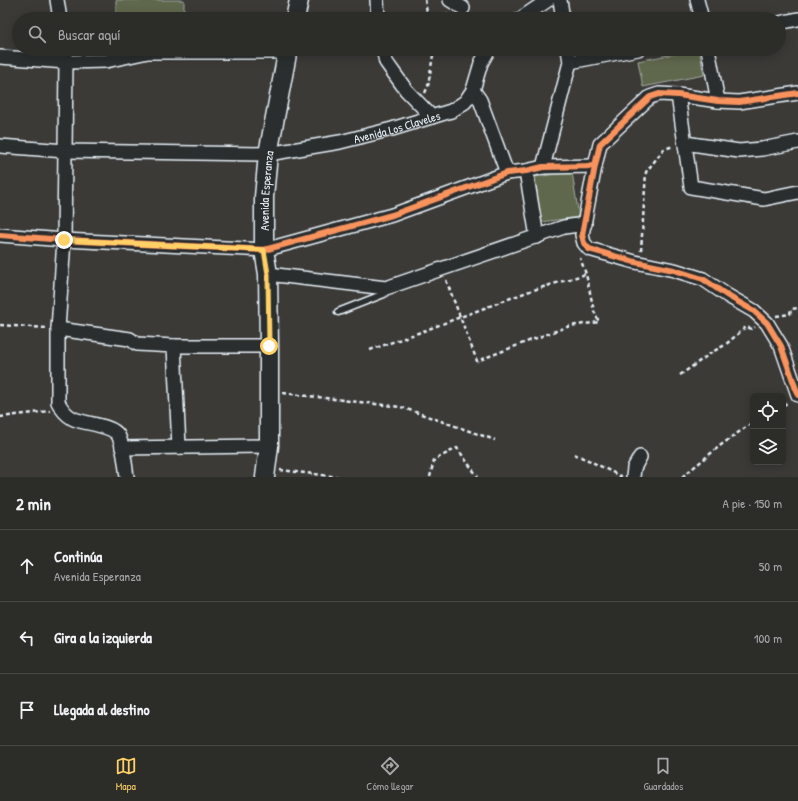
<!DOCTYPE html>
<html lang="es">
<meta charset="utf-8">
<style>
:root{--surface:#2c2c29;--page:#383835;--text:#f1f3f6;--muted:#a6a7a8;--line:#484846;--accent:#ffd166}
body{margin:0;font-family:"Patrick Hand",sans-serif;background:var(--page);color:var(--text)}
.controls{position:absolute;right:12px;bottom:12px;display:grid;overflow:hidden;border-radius:6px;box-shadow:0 2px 10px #0003}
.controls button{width:36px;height:36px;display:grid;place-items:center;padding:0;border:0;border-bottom:1px solid var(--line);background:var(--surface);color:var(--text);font:20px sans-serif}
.stop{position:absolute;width:12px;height:12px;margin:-9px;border:3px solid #ffd166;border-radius:50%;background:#fff}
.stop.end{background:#ffd166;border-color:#fff;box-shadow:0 1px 4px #0008}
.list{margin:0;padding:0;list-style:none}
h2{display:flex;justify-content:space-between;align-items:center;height:52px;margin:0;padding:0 16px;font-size:17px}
h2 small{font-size:13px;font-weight:400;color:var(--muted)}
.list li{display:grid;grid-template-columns:26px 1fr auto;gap:12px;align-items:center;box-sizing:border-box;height:72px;padding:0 16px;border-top:1px solid var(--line)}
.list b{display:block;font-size:15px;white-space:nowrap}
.list p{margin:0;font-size:13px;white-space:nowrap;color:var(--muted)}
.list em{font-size:13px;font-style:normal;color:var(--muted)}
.icon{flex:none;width:22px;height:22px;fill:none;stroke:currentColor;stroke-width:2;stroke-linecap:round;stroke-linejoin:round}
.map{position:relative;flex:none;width:798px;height:477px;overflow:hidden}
.search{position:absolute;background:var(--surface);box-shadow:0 2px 10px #0003;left:12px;right:12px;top:12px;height:44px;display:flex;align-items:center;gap:10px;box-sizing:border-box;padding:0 14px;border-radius:22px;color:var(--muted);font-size:15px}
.sheet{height:268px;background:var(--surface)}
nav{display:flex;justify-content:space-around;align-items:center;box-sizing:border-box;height:56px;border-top:1px solid var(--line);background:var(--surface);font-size:11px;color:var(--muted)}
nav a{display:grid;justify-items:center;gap:2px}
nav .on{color:var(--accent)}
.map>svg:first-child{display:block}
</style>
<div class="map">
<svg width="798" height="477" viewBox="0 0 798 477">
<rect width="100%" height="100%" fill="#3b3a37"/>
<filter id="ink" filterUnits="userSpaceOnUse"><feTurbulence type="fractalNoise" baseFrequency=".025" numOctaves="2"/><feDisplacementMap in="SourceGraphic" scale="8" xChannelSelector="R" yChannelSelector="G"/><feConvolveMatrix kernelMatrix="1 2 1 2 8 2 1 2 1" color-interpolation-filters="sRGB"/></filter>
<g filter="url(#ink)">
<path fill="#5f674e" stroke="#a4aca3" d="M116,0H184V19H116Z
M699,49L704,75L643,87L638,61Z
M572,172L579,217L541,222L535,177Z"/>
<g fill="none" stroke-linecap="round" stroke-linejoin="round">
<g stroke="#e8f1f8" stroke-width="9">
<path id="lane" d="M338,312L384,294L386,288"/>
</g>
<g stroke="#e8f1f8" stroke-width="16">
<g id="street">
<path d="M57,0L60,19"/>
<path d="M377,0L378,19"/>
<path d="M450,0L463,8"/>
<path d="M560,0L563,19"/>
<path d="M697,0L702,19"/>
<path d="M520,19L548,0"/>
<path d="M779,23L798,19"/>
<path d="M65,49L66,62L64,240L58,329V402C61,408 65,414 72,418C82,424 111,424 118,435C124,446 125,464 127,477"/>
<path d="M383,49L386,62L406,90L432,117"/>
<path d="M708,49L718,101"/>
<path d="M0,57L66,62L106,61L148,52H288"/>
<path d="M570,62L638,49"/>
<path d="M473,90L480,100L507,173"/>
<path d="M798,93L739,102L718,101L678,95L659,94L650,97L600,144L595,166L582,235L584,243L589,249L635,262L674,270L703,279L728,296L754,311L767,323L781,346L798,395"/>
<path d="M678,95L691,187L764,199L798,192"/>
<path d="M685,143L739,151L762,149L798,142"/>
<path id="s1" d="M0,146L65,151L268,154L340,142L392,129L451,111L465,102L473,90L481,63L489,49"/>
<path d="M543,167L570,62L568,49"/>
<path d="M526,171L537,237"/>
<path d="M0,235L64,240L264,250L392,215L507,173L526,171L543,167L595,166"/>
<path d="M268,274L386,288L564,227L585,224"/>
<path d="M58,329L130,339L137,344L174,346H269"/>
<path d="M174,346L179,447"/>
<path d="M122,448L269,446"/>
<path d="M633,477L634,468L640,457"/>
</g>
</g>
<g stroke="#e8f1f8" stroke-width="21">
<g id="secondary">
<path d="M295,19L299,0"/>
<path id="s2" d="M265,477L269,446V346L268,274L264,250V197L268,154L288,49"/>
</g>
</g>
<path stroke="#e8f1f8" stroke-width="2.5" stroke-dasharray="4 3" stroke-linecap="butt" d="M425,0L428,19
M445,19L447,12
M425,93L428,86L434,49
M641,251L646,172L664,149L674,146
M446,280L477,361L547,334L570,326L599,322L594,311L586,274L580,258
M776,316L790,314L791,309L798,308
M0,325L46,328
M370,350L418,333L527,292L586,274
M680,375L714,351L725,345L746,327L752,329L755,327
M283,393L401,407L495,440
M783,405L788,403
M0,417L50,411
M574,454L588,460L622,477
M280,470L339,477
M430,477L434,460L457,448L478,477
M682,477L721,445L753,422"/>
<use href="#lane" stroke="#2a2d2e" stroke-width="6"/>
<use href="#street" stroke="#2a2d2e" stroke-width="13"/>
<use href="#secondary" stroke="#2a2d2e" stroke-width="18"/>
<g stroke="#2a2d2e" stroke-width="8">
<path id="cycleway" d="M798,93L739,102L718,101L678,95L659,94L650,97L600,144L595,166L582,235L584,243L589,249L635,262L674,270L703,279L728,296L754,311L767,323L781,346L798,395
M0,235L64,240L264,250L392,215L507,173L526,171L543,167L595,166"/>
</g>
<use href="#cycleway" stroke="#f8935d" stroke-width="6"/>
</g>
</g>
<g fill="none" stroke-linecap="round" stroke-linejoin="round" filter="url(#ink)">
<path stroke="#ffd166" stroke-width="5" d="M64,240L264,250L268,274L269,346"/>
</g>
<g text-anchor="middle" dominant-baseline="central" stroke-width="3" stroke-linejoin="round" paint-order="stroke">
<g font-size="12" fill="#e8f1f8" stroke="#2a2d2e">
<text stroke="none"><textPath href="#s1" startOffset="400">Avenida Los Claveles</textPath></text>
<text stroke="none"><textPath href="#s2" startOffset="287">Avenida Esperanza</textPath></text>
</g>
</g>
</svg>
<div class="controls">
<button><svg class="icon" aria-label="locate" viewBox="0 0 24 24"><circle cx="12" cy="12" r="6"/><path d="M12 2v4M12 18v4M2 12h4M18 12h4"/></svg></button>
<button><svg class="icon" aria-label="layers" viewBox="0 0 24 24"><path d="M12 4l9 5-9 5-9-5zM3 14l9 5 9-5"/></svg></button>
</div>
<div class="stop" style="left:269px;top:346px"></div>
<div class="stop end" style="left:64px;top:240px"></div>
<div class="search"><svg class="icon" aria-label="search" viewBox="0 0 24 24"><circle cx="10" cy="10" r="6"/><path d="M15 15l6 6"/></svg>Buscar aquí</div>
</div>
<section class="sheet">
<h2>2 min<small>A pie · 150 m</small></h2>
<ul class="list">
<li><svg class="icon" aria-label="ahead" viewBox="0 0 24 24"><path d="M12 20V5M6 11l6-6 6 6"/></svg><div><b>Continúa</b><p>Avenida Esperanza</p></div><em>50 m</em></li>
<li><svg class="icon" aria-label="left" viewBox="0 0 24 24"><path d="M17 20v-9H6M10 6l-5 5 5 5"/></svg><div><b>Gira a la izquierda</b></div><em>100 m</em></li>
<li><svg class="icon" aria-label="arrive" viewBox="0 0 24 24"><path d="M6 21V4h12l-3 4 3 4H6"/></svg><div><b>Llegada al destino</b></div></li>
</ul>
</section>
<nav>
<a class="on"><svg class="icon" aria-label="map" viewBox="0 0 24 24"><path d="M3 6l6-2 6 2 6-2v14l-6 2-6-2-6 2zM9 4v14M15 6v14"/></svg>Mapa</a>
<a><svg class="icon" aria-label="directions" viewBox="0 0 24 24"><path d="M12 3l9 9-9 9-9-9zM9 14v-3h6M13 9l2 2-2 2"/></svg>Cómo llegar</a>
<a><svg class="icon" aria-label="saved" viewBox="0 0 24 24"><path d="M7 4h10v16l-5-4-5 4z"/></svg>Guardados</a>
</nav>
